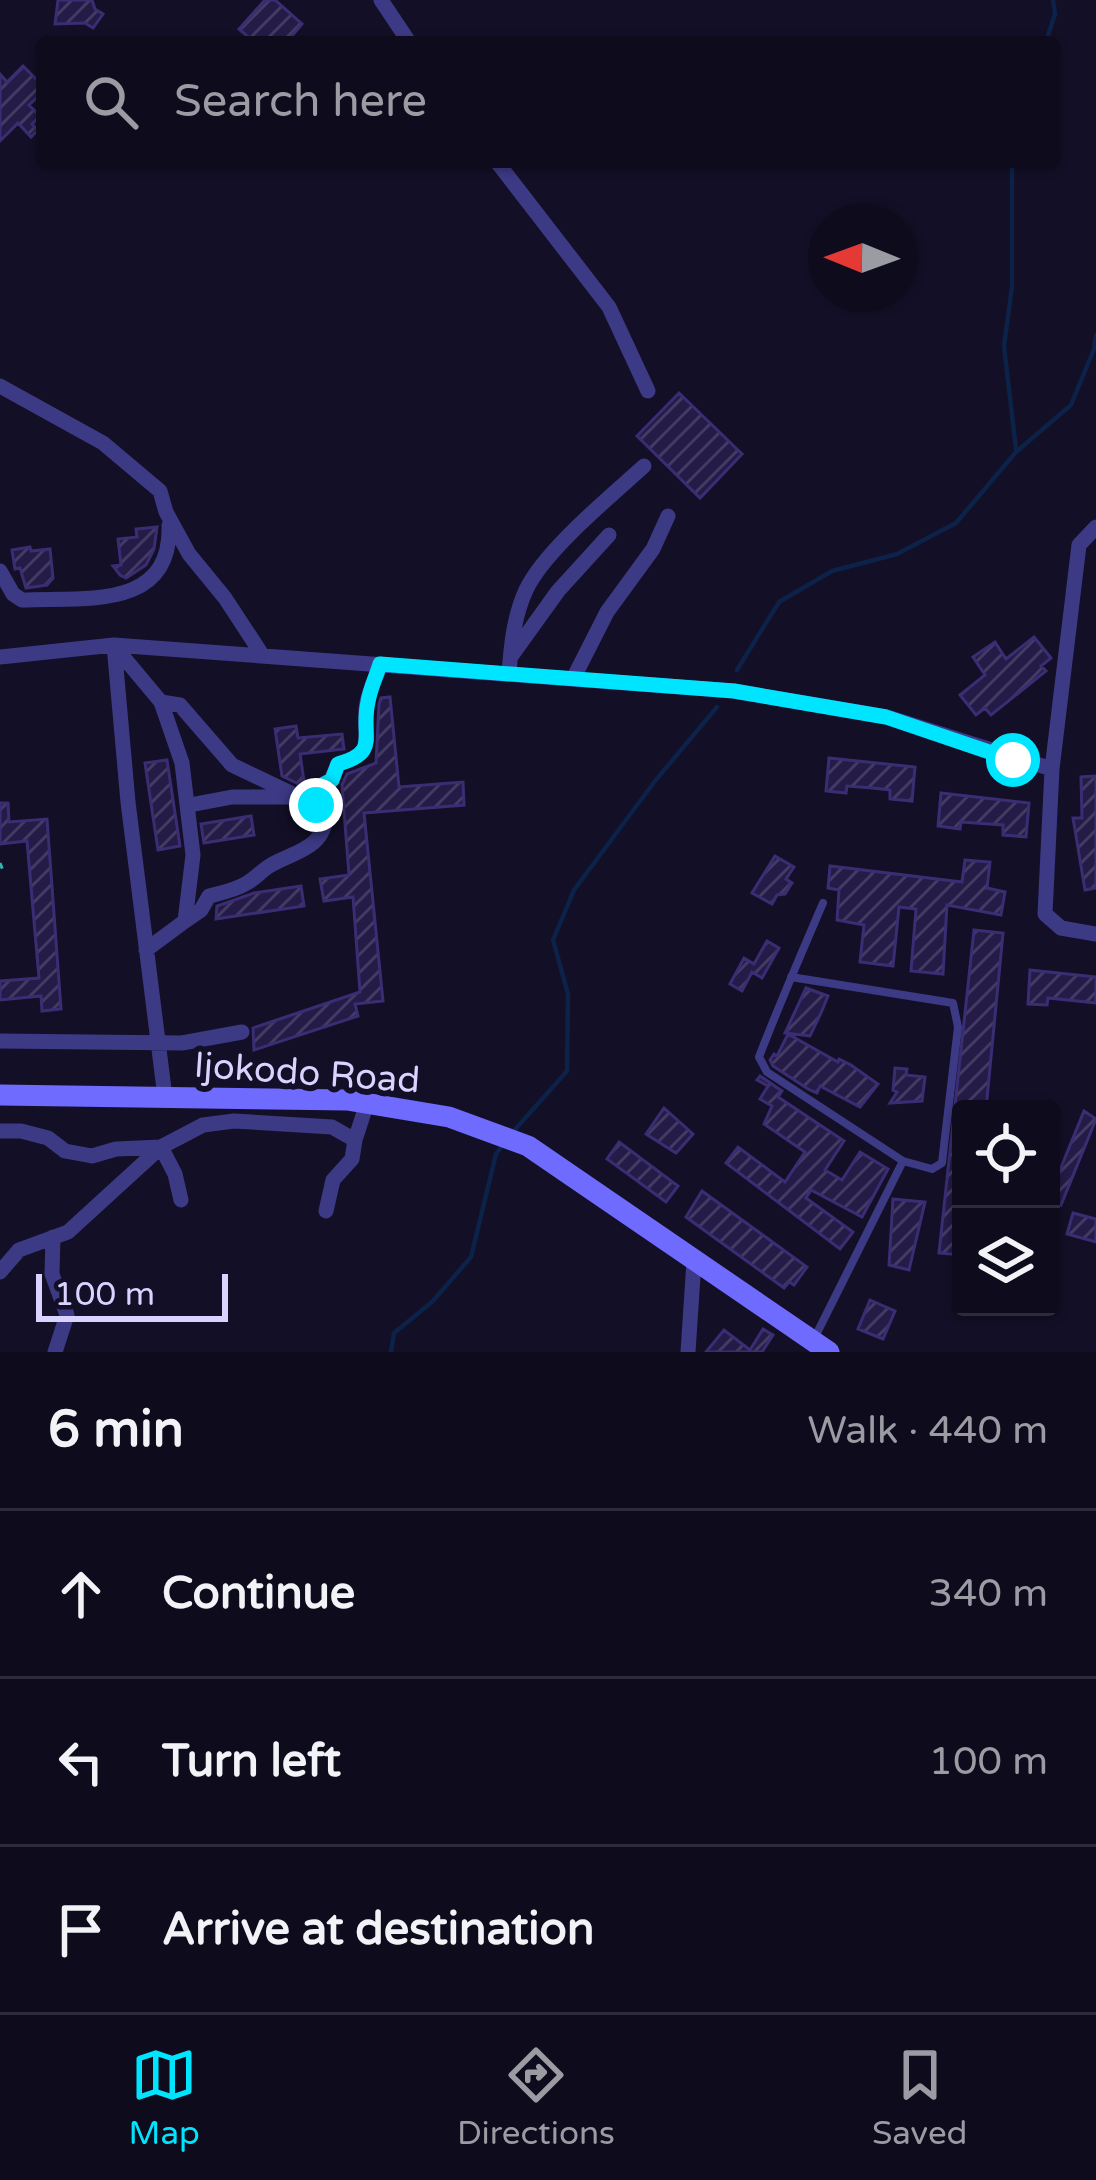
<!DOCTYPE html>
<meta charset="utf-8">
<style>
:root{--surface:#0e0b1c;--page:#1c1929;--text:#f1f3f6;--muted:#9b9ba3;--line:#2e2b3b;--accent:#00e5ff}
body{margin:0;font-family:"Varela Round",sans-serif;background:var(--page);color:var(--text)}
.controls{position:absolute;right:36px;bottom:36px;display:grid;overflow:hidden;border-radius:12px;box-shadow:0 3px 9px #0004}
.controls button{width:108px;height:108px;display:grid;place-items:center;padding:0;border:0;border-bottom:3px solid var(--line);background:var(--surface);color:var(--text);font:60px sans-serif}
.compass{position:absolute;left:808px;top:204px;width:108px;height:108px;border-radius:50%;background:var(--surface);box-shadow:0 3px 9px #0004;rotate:271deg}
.scale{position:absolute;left:36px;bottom:30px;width:192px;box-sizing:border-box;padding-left:12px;border:6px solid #d9d4ff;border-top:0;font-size:33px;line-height:42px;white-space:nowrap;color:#d9d4ff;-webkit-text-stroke:9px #130f26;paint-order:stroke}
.stop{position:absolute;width:36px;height:36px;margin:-27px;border:9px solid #00e5ff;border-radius:50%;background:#fff}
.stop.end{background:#00e5ff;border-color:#fff;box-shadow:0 3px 12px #0008}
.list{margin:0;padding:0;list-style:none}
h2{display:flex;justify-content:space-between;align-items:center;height:156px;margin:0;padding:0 48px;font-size:51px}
h2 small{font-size:39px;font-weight:400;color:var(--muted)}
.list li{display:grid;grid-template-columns:78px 1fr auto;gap:36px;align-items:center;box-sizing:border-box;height:168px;padding:0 48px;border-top:3px solid var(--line)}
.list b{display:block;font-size:45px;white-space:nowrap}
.list em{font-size:39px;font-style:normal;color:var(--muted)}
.icon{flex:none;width:66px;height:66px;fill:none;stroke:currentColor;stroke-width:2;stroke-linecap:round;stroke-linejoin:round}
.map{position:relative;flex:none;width:1096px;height:1352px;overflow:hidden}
.search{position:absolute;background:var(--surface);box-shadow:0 3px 9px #0004;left:36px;right:36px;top:36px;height:132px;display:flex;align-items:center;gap:30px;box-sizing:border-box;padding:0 42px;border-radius:12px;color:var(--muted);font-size:45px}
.sheet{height:660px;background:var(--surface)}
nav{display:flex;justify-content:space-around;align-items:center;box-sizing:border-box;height:168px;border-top:3px solid var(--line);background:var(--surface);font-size:33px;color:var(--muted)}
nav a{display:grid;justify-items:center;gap:6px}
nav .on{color:var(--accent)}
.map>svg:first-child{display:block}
</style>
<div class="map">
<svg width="1096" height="1352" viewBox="0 0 1096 1352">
<defs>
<pattern id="building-hatch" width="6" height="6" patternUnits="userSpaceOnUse" patternTransform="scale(3)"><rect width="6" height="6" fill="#241b47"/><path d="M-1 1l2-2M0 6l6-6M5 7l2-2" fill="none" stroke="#433b63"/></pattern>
</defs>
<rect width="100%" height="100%" fill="#130f26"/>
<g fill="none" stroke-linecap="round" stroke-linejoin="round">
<path stroke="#0c2248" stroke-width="4.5" d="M1046,42L1055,14L1053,0
M1012,162V287L1004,346L1016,449
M737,670L779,602L832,571L897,554L956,523L1016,452L1071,405L1094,349L1096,335
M511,1134L567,1071L568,994L553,940L574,890L655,781L717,707
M391,1352L394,1333L432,1302L471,1257L496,1154L504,1143"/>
</g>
<path fill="url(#building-hatch)" stroke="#3b2d73" stroke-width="3" d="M58,0H92L95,9L103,14L93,28L85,23L55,24Z
M265,0H275L302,24L287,42H254L239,29Z
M23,66L42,85V93L29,105L40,116L32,124L38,130L31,137L18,123L0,141V74L7,82Z
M679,393L742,454L700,498L637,436Z
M157,527L154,549L146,565L126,578L120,575L113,566L121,565L118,539L137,537L136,529Z
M30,547L31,551L50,549L53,578L47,585L26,588L20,568L15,569L12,550Z
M1034,637L1051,658L1041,666L1046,671L991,715L985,708L976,715L960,695L985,675L973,657L995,642L1006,659Z
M390,697L399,787L463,782L464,805L364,813L383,1001L355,1004L358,1016L254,1050L253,1028L360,992L353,897L324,901L320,879L349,875L342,785L347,774L376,763L379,704L381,698Z
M296,726L298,738L342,734L344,749L300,754L304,781L299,784L282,776L275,729Z
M829,758L915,767L912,801L890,799V790L873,788L847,786L846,793L826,791Z
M167,760L180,846L158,850L145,763Z
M1096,776V888L1085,890L1073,818H1082L1081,777Z
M941,793L1029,803L1026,837L1003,835V825L961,822L960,829L938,826Z
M0,803H8L9,822L47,819L61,1009L42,1011L41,996L0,1000V981L39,978L27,841L0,844Z
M251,816L254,835L204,843L201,824Z
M775,856L794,867L786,879L792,883L785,894L777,895L772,904L752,893Z
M965,860L990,862L987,888L1005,892L1001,915L947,905L943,974L911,971L916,909L899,907L893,966L860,962L864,925L837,920L839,890L828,888L830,866L962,882Z
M301,886L304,906L216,919L217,906L254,893Z
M974,930L1003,933L986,1109H961V1255L939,1253Z
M767,941L779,948L762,978L752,972L742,991L730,984L744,958L754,964Z
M1030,970L1096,977V1003L1048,998L1047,1005L1028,1004Z
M806,988L828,996L821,1013L810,1036L785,1033Z
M788,1034L838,1062L839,1059L851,1065L878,1084L860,1107L820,1086L817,1093L808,1089L773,1066L770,1060L774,1054L777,1056Z
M895,1068L907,1069L906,1075L925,1077L922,1101L890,1103L897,1092L893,1090Z
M760,1076L782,1091L778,1097L844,1141L825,1170L842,1180L860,1152L888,1169L862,1217L811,1190L806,1198L853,1232L840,1249L726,1163L738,1147L785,1182L805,1152L764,1124L772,1106L760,1099L768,1086L757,1080Z
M664,1108L693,1134L676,1153L646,1134Z
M1084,1111L1096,1119L1061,1205L1051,1201V1192Z
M619,1142L678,1186L666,1202L607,1159Z
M702,1191L807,1267L794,1285L789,1282L784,1288L686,1217Z
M893,1199L925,1202L909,1270L889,1265Z
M1073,1213L1096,1219V1242L1067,1234Z
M870,1300L895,1311L883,1339L858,1329Z
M763,1329L773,1335L762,1352H706L724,1330L750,1350Z"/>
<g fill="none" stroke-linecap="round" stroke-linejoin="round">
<path stroke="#2fb8b0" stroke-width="3" stroke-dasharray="6 9" stroke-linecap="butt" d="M0,863L4,873"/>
<path stroke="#3d3a85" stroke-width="8" d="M791,977L953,1003L958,1027L942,1163L932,1169L903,1161L767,1072L759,1057C779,1005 801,954 823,903
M814,1339L903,1161"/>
<path stroke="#3d3a85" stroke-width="15" d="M381,0L409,42
M497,162L609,307L648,391
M0,386L103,443L160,491L166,512L189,554L225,598L263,656
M0,571L13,594L22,600C84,597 172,611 169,525
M114,645L734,691L887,717L1052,769L1079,545L1096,527
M115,647L161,702L182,763L193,855L185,921L146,950
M512,655L558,591L609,535
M0,657L114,645L128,802L165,1097
M509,674C511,645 514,616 526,590C544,551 611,496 644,466
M573,679L607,612L653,549L668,516
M161,702L180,705L232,765L299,797L331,780L338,764C381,752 360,736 367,702C370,689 376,677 381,664
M1052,769L1045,914L1061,928L1096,934
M185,921L201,910L209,896C221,893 236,890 247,883C256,878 262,870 271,865C296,851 325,848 326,814L299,797H232L190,805
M0,1041L182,1043L242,1032
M0,1131H21L48,1138L65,1151L92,1156L116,1149L161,1147L203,1125L234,1121L332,1127L355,1140L367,1103
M326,1211L333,1180L352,1159L355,1140
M53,1237L52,1274L67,1315L55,1352
M0,1272L19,1250L68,1232L161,1147L175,1174L181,1200
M688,1352L694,1261"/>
<path stroke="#6f6bff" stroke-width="21" d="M0,1095L347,1100L449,1117L528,1146L829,1352"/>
</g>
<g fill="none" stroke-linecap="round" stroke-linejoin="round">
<path stroke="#00e5ff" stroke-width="15" d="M316,805L299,797L332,780L338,764C381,752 360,736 368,702C370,689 376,677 380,664L734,691L886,717L1013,760"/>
</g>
<g text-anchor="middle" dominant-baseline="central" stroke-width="12" stroke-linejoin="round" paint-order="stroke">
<g font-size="36" fill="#d9d4ff" stroke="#130f26">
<text transform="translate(307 1073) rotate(4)">Ijokodo Road</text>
</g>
</g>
</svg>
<div class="controls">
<button><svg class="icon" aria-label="locate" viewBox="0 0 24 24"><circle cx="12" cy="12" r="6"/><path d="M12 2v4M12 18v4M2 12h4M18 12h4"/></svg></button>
<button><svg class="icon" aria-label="layers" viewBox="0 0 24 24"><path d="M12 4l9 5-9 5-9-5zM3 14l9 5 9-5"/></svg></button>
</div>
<svg class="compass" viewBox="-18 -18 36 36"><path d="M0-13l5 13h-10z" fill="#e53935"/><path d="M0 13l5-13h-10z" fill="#9b9ba3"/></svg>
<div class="scale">100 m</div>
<div class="stop" style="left:1013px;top:760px"></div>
<div class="stop end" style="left:316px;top:805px"></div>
<div class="search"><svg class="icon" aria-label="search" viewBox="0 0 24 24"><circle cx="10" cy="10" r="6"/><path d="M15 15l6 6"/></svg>Search here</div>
</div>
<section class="sheet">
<h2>6 min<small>Walk · 440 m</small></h2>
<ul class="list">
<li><svg class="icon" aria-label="ahead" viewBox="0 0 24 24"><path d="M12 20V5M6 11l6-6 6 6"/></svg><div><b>Continue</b></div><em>340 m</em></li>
<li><svg class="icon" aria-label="left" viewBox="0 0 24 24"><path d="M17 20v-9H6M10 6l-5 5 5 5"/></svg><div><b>Turn left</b></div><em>100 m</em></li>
<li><svg class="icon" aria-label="arrive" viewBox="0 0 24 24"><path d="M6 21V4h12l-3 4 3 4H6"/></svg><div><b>Arrive at destination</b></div></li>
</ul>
</section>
<nav>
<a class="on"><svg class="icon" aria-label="map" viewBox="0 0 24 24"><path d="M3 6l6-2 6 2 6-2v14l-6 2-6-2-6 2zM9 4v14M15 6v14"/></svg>Map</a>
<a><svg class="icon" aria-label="directions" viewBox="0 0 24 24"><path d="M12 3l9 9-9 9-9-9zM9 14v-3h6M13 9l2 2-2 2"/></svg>Directions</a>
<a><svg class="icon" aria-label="saved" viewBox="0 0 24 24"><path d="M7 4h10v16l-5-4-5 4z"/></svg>Saved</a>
</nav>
